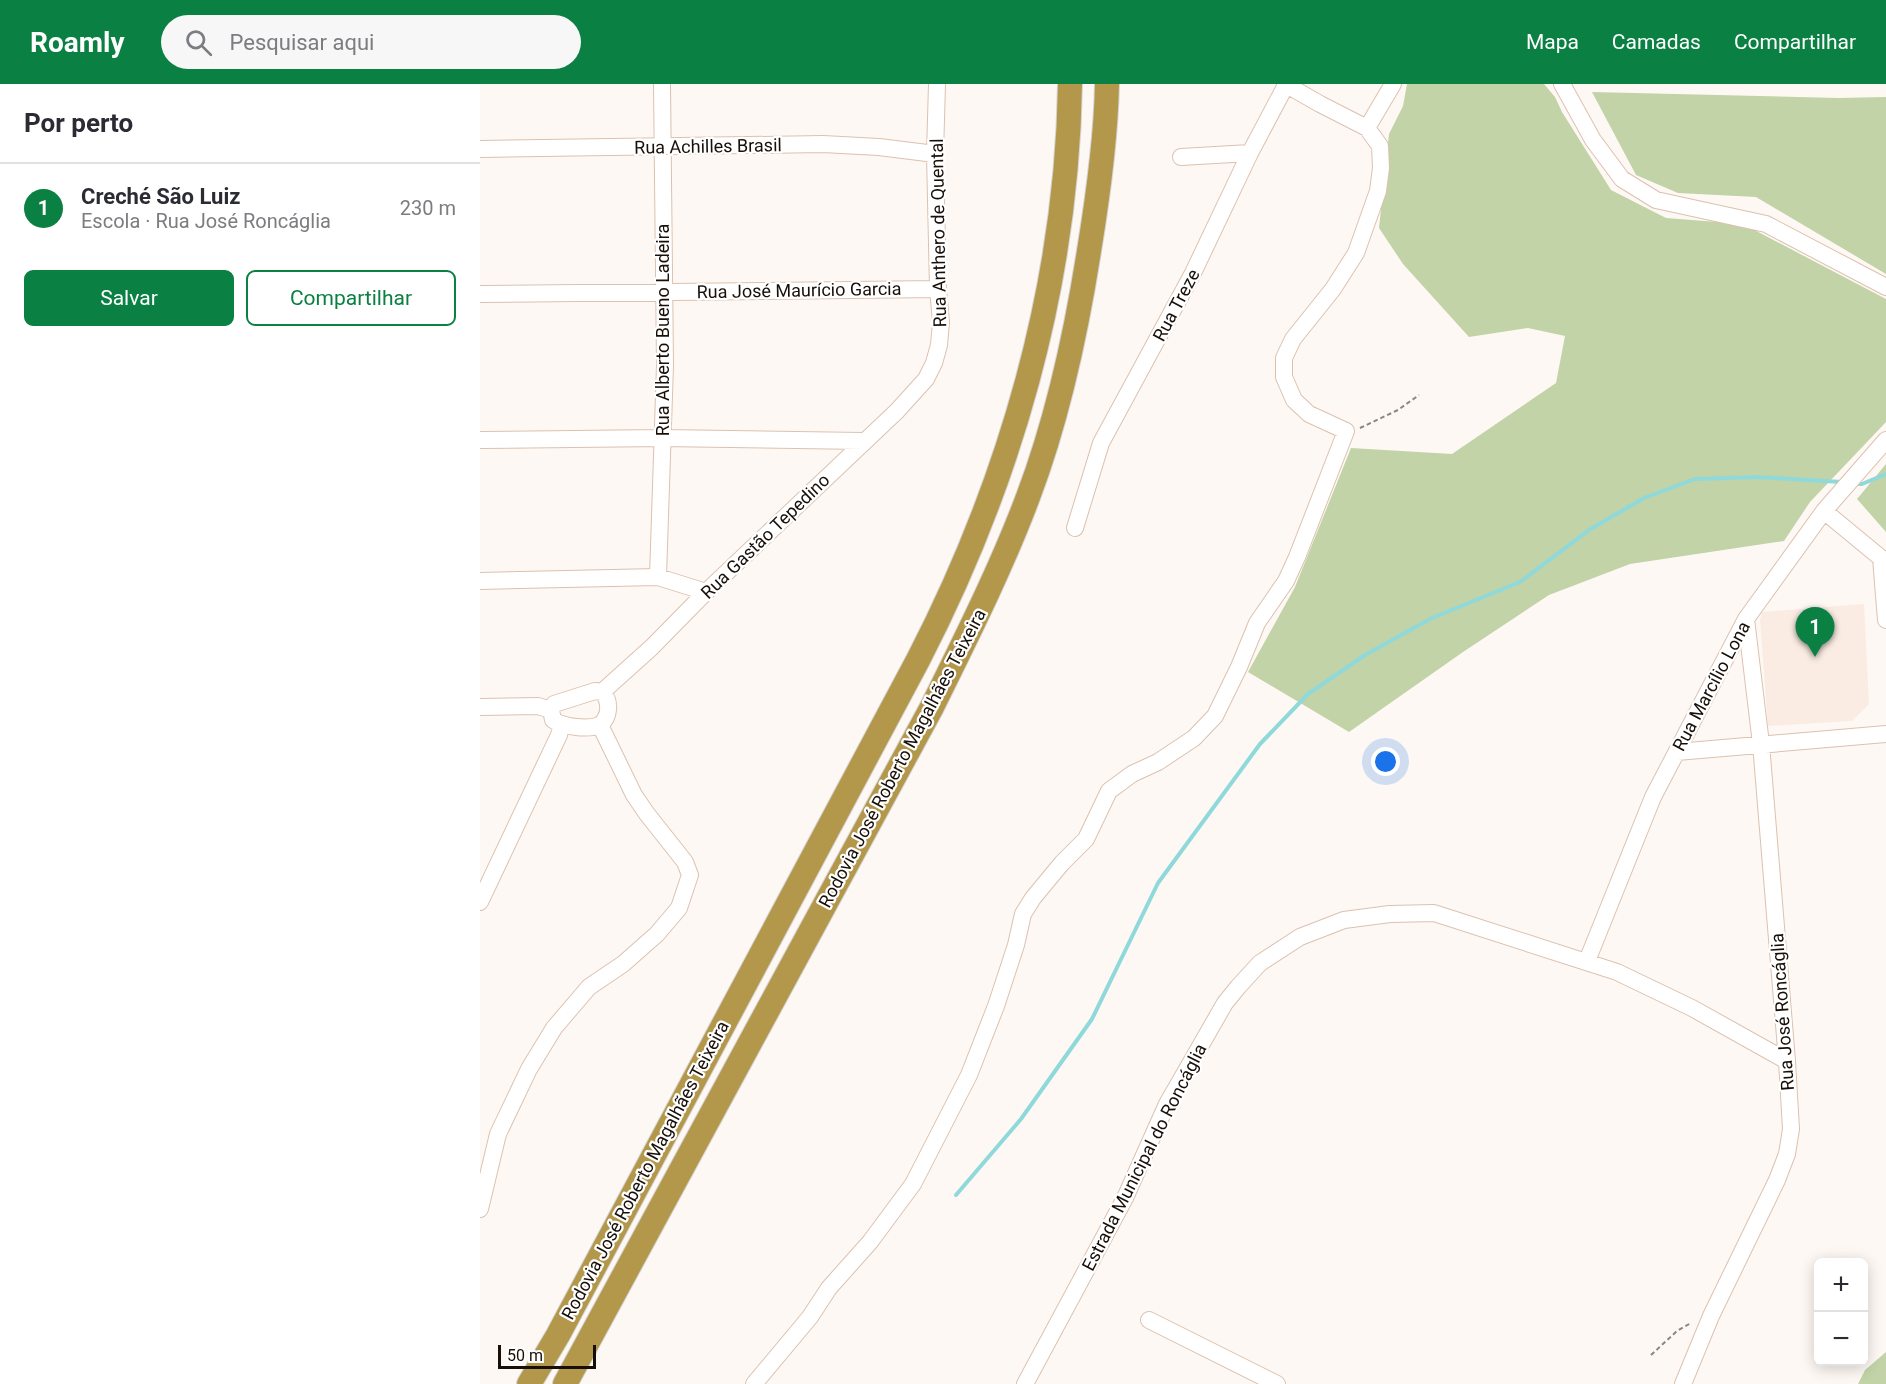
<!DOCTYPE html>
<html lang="pt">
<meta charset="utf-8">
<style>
:root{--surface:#fff;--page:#f7f7f7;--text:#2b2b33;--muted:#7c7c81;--line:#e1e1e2;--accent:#0b8043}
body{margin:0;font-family:Roboto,sans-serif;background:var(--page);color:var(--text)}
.controls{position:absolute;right:18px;bottom:18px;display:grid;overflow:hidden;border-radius:9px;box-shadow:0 3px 15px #0003}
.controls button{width:54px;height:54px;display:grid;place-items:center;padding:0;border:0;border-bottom:2px solid var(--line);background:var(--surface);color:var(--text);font:30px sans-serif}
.scale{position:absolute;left:18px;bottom:15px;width:98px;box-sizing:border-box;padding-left:6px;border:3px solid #180f09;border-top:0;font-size:16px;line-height:21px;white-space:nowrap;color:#180f09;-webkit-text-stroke:4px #fff;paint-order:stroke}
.you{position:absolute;left:906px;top:678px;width:21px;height:21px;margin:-15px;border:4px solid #fff;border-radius:50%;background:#1a73e8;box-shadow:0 0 0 9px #1a73e833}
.badge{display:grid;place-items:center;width:39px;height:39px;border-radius:50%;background:var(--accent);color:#fff;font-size:20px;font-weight:700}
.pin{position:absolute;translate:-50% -50px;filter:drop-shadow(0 2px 3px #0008)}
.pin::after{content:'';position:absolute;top:32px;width:21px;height:18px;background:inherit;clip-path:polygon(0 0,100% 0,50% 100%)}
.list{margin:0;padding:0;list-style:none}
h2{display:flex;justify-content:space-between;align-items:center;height:78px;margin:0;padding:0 24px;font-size:26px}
h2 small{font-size:20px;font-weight:400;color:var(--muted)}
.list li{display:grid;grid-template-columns:39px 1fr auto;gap:18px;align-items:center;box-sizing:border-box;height:90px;padding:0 24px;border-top:2px solid var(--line)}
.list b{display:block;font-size:22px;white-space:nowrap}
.list p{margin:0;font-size:20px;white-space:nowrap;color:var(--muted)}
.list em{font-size:20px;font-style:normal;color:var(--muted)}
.actions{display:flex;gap:12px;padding:18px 24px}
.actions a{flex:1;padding:14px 0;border:2px solid var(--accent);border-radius:9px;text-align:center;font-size:21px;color:var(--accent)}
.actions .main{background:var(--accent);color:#fff}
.icon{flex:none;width:33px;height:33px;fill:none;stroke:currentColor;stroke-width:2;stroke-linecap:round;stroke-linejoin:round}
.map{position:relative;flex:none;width:1406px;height:1300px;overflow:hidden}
header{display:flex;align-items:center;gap:36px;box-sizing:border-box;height:84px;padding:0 30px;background:var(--accent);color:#fff}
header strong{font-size:28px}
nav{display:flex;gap:33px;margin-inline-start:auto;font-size:21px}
.search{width:420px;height:54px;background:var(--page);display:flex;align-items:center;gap:15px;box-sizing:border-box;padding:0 21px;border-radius:33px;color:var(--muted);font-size:22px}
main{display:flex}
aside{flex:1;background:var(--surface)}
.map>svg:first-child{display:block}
</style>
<header>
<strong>Roamly</strong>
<div class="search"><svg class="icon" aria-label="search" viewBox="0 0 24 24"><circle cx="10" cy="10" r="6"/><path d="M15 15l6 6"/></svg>Pesquisar aqui</div>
<nav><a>Mapa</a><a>Camadas</a><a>Compartilhar</a></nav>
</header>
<main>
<aside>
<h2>Por perto<small></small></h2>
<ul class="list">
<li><span class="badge">1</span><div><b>Creché São Luiz</b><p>Escola · Rua José Roncáglia</p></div><em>230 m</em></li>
</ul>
<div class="actions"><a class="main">Salvar</a><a>Compartilhar</a></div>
</aside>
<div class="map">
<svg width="1406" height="1300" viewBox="0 0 1406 1300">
<rect width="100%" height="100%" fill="#fef8f4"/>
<path fill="#faece3" d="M1384,520L1389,620L1372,637L1288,642L1280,536L1282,528Z"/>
<path fill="#c1d3a7" d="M927,0H1064L1075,13L1082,28L1131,106L1186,134L1263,140L1406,215V338L1330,418L1304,457L1150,480L1069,511L983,568L869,648L768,588L815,503L871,364L972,370L1076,299L1085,252L1048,244L989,253L923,180L899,144L909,50L923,22Z
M1112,8L1358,14L1406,13V190L1276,113L1198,109L1156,91Z
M1406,380V448L1377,415Z
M1406,1268V1300H1378L1385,1286Z"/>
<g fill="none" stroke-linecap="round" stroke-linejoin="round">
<path stroke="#8fd9db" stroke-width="4" d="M1376,400H1382L1406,390
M476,1111L541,1035L612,935L678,799L780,660L828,610L885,571L952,534L1040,498L1109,446L1164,414L1215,395L1278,393L1362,398"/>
<g stroke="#dcc1af" stroke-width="18">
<path id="minor" d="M805,0L840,20L887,44
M1082,0L1113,56L1142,95L1176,116L1286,140L1406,203
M0,65L343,60L399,63L455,70
M701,73L770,69
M0,210L458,205
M0,356L182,354L384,357
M1344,427L1401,474L1406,476
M595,444L621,359L713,189L770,69L806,1
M1401,474L1406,536
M178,493L185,281L182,0
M0,497L178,493L226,508
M115,607L122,608C131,617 130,633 120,641C108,646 84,643 73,636L71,626L74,620Z
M122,608L172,563L226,508L417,327L446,295L454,279L459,261L461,238L458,205L455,70L457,0
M0,623L58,622L71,626
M1197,668L1406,650
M0,818L79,651L82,640
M1107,877L1173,713L1266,535L1344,427L1406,356
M0,1125L18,1050L49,985L74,944L109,903L143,880L177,850L199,824L210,791L205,778L167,730L154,711L120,641
M669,1236L797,1300
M274,1300L330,1233L349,1204L390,1158L433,1100L489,991L516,922L536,861L543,830L553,814L582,779L606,755L629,707L652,690L678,678L714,654L735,632L759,583L777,539L806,497L817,473L866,347L829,330L814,316L804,293V274L813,255L853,205L876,169L898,107L901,84L900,62L887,44L913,0
M545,1300L645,1114L687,1020L745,919L758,903L780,879L820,853L864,836L910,830L954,829L1137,888L1212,924L1307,977
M1203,1300L1231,1232L1297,1096L1307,1070L1311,1045L1307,977L1281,660L1266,535"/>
</g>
<g stroke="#d5d4d3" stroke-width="26">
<path id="highway" d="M49,1300L78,1251L438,576C530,398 587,201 590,0
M85,1300L452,623C486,554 521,485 548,413C578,334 596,250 609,167C618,112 626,56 627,0"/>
</g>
<path stroke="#8d8580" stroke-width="2" stroke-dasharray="4.5 3" stroke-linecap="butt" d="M880,344L918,326L939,311
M1171,1271L1197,1247L1211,1239"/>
<use href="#minor" stroke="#fff" stroke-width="16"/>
<use href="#highway" stroke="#b3984c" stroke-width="24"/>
</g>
<g text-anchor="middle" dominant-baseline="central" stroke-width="4.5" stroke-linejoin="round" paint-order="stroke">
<g font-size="18" fill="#180f09" stroke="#fff">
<text transform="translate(228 62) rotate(-1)">Rua Achilles Brasil</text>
<text transform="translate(458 149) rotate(-91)">Rua Anthero de Quental</text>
<text transform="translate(319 206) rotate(-1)">Rua José Maurício Garcia</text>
<text transform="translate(696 221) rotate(-62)">Rua Treze</text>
<text transform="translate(182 246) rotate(-90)">Rua Alberto Bueno Ladeira</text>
<text transform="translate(285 452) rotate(-44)">Rua Gastão Tepedino</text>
<text transform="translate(1231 602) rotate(-62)">Rua Marcílio Lona</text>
<text transform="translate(422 674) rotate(-62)">Rodovia José Roberto Magalhães Teixeira</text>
<text transform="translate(1302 928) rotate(-94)">Rua José Roncáglia</text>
<text transform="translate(664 1073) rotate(-63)">Estrada Municipal do Roncáglia</text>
<text transform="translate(165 1086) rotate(-62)">Rodovia José Roberto Magalhães Teixeira</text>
</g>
</g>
</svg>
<div class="controls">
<button>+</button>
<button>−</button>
</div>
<div class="scale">50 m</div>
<div class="you"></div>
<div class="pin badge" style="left:1335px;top:573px">1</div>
</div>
</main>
